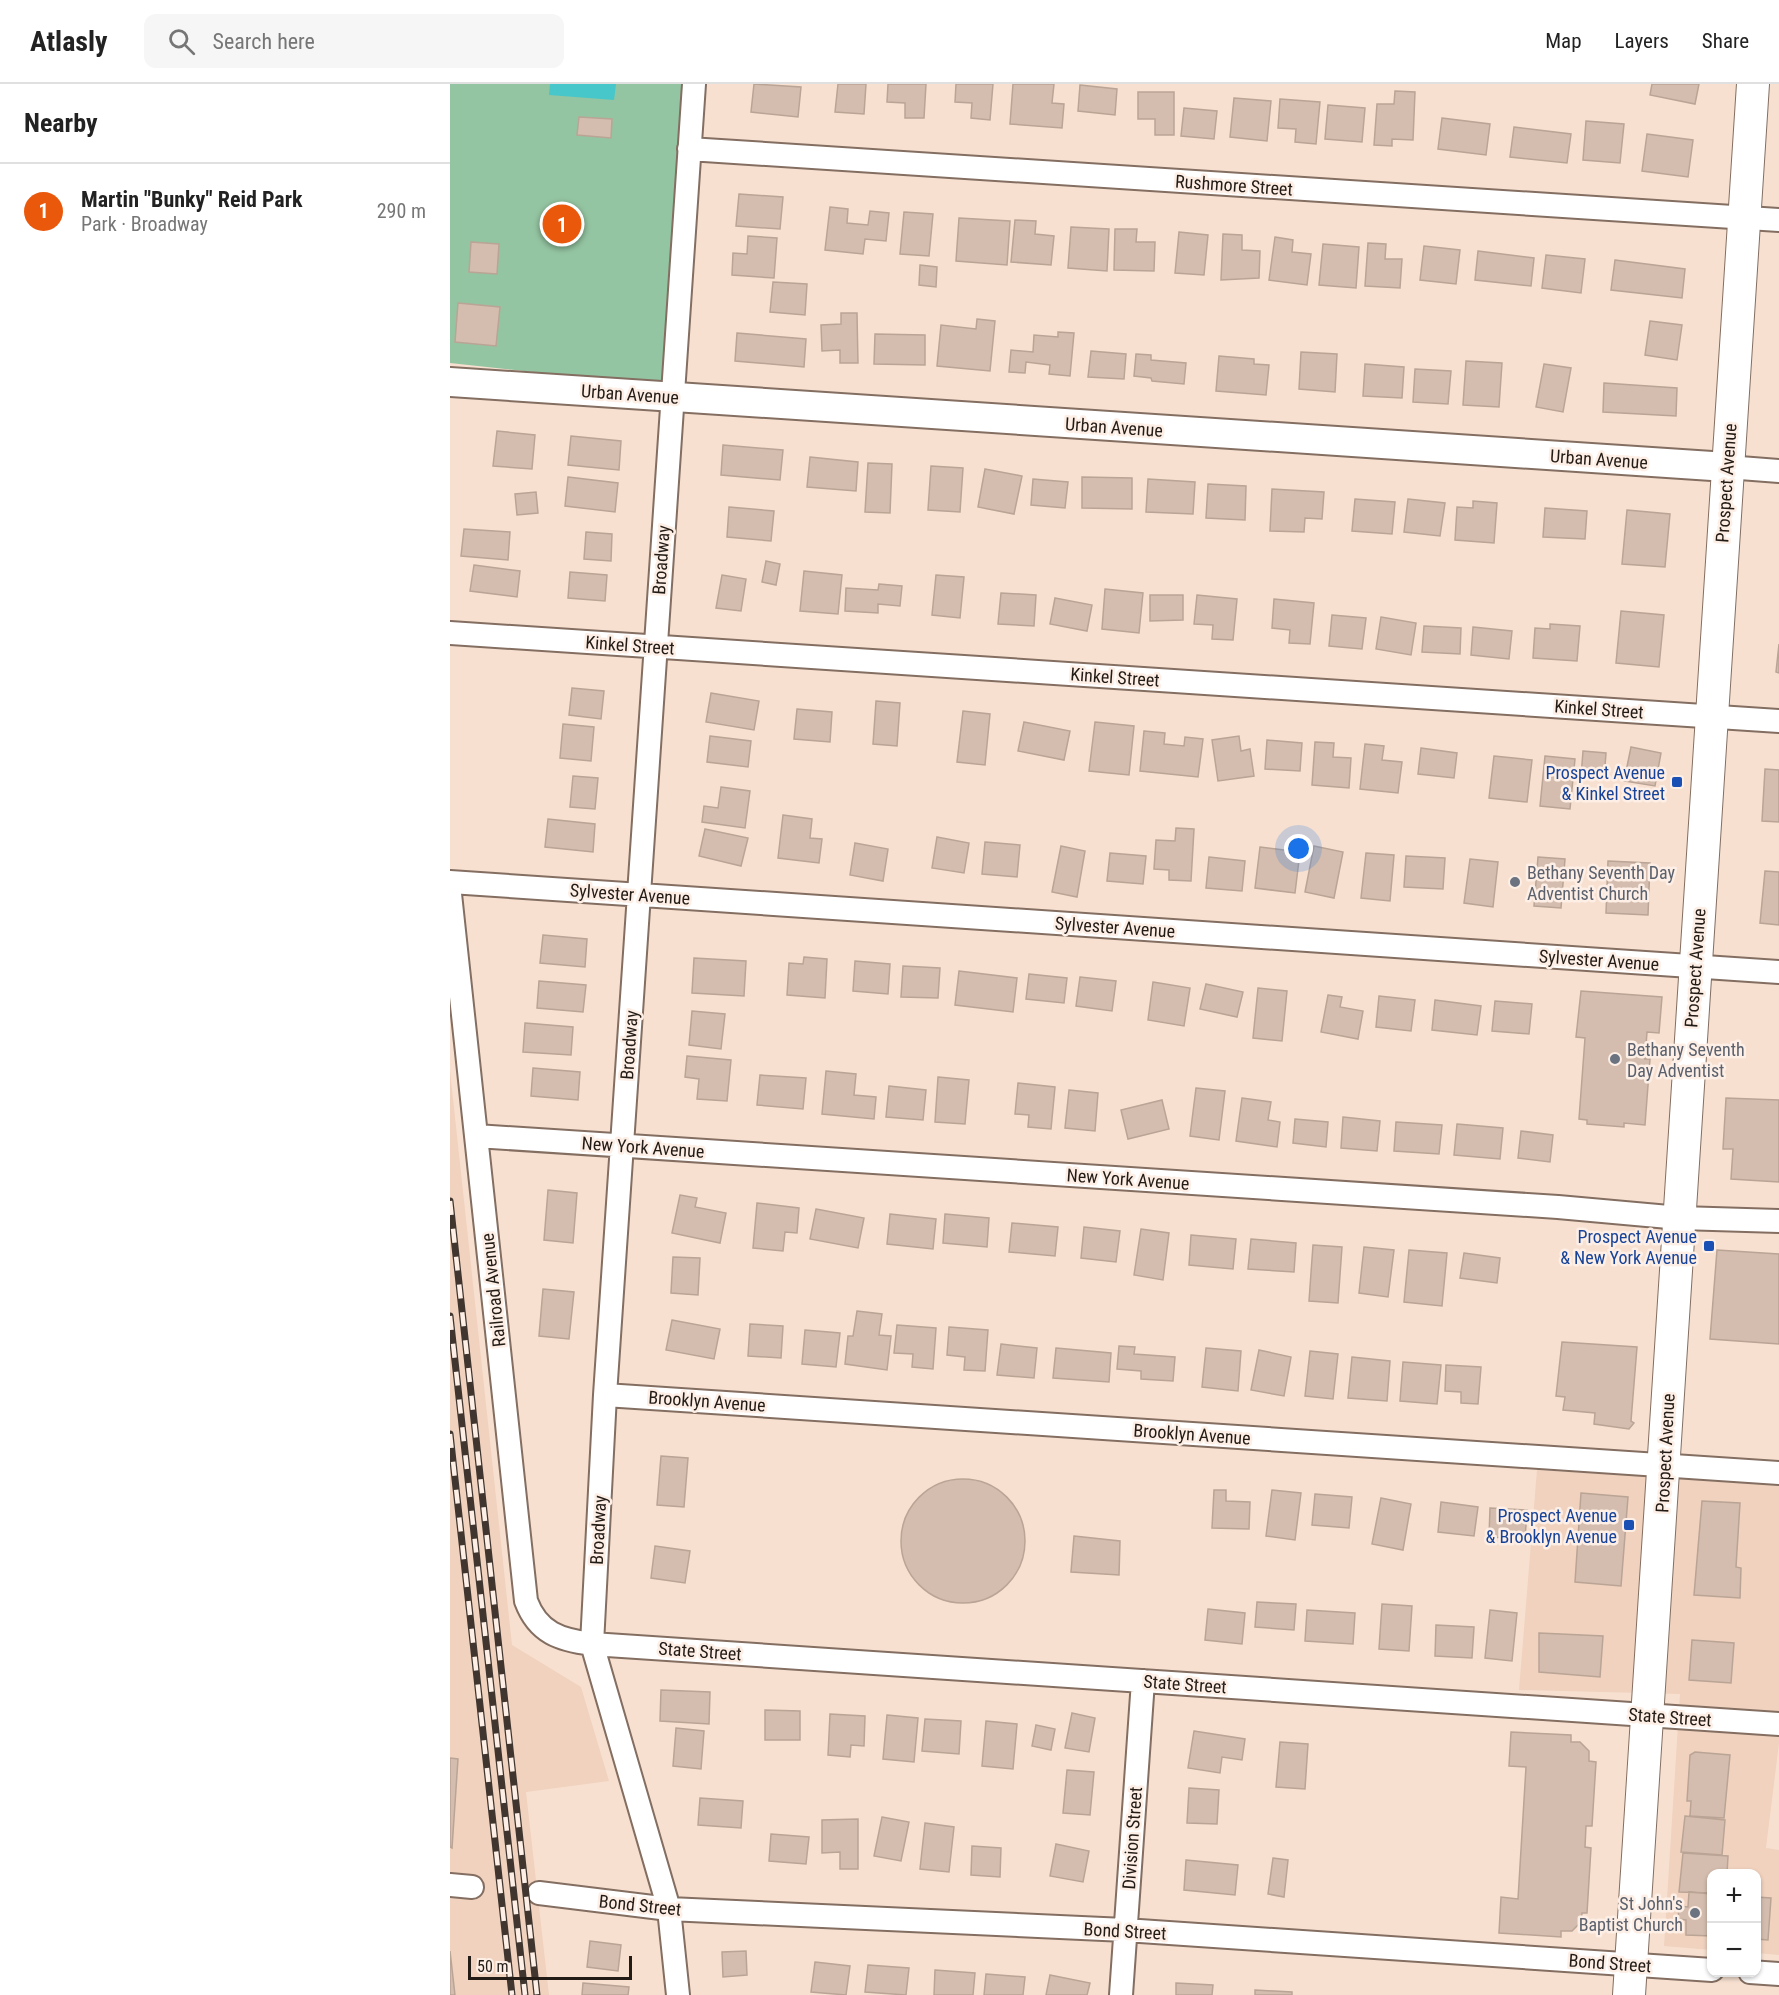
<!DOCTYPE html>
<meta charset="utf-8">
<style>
:root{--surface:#fff;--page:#f6f6f6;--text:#222;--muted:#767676;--line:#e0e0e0;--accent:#ea580c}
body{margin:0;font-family:"Roboto Condensed",sans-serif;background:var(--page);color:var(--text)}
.controls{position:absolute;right:18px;bottom:18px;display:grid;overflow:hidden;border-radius:12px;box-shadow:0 2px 4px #0004}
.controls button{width:54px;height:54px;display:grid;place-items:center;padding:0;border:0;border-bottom:2px solid var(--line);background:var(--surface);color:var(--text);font:30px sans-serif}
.scale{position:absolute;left:18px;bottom:15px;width:164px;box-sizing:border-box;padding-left:6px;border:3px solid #231b15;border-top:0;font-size:16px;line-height:21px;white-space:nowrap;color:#231b15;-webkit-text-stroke:4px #fdefe6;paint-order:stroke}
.you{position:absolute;left:849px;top:765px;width:21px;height:21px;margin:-15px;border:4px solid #fff;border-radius:50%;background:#1a73e8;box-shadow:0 0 0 9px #1a73e833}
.badge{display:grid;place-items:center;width:39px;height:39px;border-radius:50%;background:var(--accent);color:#fff;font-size:20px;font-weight:700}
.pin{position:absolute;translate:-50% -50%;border:3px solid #fff;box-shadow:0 2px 6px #0006}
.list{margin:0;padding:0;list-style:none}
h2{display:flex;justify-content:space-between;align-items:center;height:78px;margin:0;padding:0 24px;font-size:26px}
h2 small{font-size:20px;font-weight:400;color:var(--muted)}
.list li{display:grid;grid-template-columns:39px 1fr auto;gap:18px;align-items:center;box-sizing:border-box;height:96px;padding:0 24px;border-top:2px solid var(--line)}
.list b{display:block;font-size:22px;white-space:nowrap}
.list p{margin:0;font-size:20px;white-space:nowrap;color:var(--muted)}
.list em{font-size:20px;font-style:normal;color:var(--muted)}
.icon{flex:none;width:33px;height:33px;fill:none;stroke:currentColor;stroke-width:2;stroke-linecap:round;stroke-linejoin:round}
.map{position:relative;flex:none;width:1329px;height:1911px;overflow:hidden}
header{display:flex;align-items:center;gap:36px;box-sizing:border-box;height:84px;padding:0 30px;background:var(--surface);border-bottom:2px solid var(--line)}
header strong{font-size:28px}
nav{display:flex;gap:33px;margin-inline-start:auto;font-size:21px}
.search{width:420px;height:54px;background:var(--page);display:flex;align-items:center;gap:15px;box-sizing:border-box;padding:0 21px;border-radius:12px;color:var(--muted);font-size:22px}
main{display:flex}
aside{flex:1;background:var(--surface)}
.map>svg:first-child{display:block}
</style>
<header>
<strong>Atlasly</strong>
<div class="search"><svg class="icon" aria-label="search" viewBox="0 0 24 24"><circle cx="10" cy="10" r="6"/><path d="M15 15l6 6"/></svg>Search here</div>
<nav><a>Map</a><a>Layers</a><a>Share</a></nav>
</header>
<main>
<aside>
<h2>Nearby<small></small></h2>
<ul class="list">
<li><span class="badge">1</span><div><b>Martin &quot;Bunky&quot; Reid Park</b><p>Park · Broadway</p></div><em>290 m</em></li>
</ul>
</aside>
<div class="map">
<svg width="1329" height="1911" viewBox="0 0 1329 1911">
<rect width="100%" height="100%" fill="#f7e0d0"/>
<path fill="#f0d2be" d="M0,987L62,1561L131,1603L159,1697L76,1708L99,1911H0Z
M1087,1386L1329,1400V1659L1316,1764L1329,1766V1871L1307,1869L1306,1790H1262L1261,1866L1214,1862L1230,1610L1069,1606Z"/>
<path fill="#94c5a2" d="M0,0H234L212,302L0,279Z"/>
<path fill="#47c7ca" d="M100,0H166L164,16L99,11Z"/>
<path fill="#d4bdae" stroke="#baa495" stroke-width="1.5" d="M304,0L351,3L348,33L301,28Z
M388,0H416L414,30L385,28Z
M438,0H476L474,34H455V19L437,18Z
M506,0H543L540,36L521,34L522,19L505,18Z
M563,0H604L602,19L614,20L612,44L560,40Z
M1202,0H1249L1245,20L1200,11Z
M630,1L667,5L665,31L628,27Z
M945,7L965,8L963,56L942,55V62L924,61L927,20H944Z
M688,8H724V51H705V35H688Z
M784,14L821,17L817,57L780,53Z
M830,15L870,18L866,60L845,58L846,45L828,44Z
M878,21L915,24L912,58L875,55Z
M734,24L767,27L764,55L731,52Z
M129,33L162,35L161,54L127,51Z
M992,34L1040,40L1036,71L988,65Z
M1136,37L1174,40L1170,79L1133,76Z
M1064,43L1121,50L1117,79L1060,73Z
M1197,50L1243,56L1238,93L1192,87Z
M289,110L333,113L330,145L286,142Z
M380,123L398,125L397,139L418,141L420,127L439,129L436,157L415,155L413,170L375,166Z
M454,128L483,130L479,172L450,170Z
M509,134L560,137L557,181L506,177Z
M565,136L586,137L585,150L604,152L601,181L561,178Z
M621,143L659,145L657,187L618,184Z
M665,145H687L686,158H705L704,187L664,186Z
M729,148L758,151L754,191L725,189Z
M773,150L792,151V166L810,167L809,194L771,196Z
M298,152L327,154L324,194L282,191L283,169L297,170Z
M825,153L843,156L842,168L861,170L857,201L819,196Z
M21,158L49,160L47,190L19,188Z
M918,159L936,160L935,175H952L950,204L915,202Z
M873,160L909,163L906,204L869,201Z
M974,162L1010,166L1006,200L970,196Z
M1028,167L1084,174L1081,202L1025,196Z
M1096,171L1135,175L1131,209L1092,204Z
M1165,176L1235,185L1232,214L1161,206Z
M470,181L487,183L486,203L469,201Z
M323,198L357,200L355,231L320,228Z
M8,219L50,223L46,262L5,258Z
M391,229H407L408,279H390V266L372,267L371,241L391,240Z
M527,235L545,237L540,287L487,282L491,241L526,245Z
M1200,237L1232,241L1227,276L1195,271Z
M608,248L624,249L620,292L599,290L600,281L576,278L575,289L559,288L561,266L583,268L584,251L608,253Z
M287,249L356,255L354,283L285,277Z
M425,250L475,251V281L424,280Z
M641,267L676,270L674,295L638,293Z
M851,268L887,270L885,308L849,305Z
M686,270L701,271V276L736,279L734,300L702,297L701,294L684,292Z
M769,272L804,275V280L819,281L816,311L766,307Z
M1016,277L1052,279L1049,323L1013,321Z
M915,280L954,283L952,314L913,312Z
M1094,280L1121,284L1113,328L1086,323Z
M965,285L1001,287L998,320L963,318Z
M1154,299L1227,304L1226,332L1153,328Z
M47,347L85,351L82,385L43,382Z
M121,352L171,357L169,386L118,381Z
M273,361L333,366L330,396L271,391Z
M360,373L408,378L406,407L357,403Z
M418,379L442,380L440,429L415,428Z
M481,382L513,384L510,428L478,426Z
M535,385L572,392L564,430L528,423Z
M118,393L168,399L165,428L115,422Z
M632,393L682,394V425L632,424Z
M583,395L618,398L615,424L581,421Z
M698,395L745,398L743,430L696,428Z
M758,400L796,402L795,436L756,434Z
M822,405L874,408L872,435L855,434L854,448L820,447Z
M86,408L88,429L67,431L65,410Z
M905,415L945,418L942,450L902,447Z
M958,415L995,419L990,452L954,448Z
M1023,417L1047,419L1044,459L1005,456L1007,423L1023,424Z
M279,423L324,427L321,457L277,453Z
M1095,424L1137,427L1135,455L1093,453Z
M1177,426L1220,430L1215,483L1172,480Z
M14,445L60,448L58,476L11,472Z
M136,448L162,450L161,477L134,475Z
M316,477L330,480L326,501L312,498Z
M24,481L70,487L67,513L20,507Z
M354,487L392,491L388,530L350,527Z
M120,488L157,491L155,517L118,514Z
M272,491L296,495L291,527L266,524Z
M486,491L514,493L510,534L482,531Z
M429,500L452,502L450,522L428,520V529L395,527L396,504L428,506Z
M655,505L693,509L689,549L652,545Z
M551,509L586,511L584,542L548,540Z
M700,511H733V536L700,537Z
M747,511L787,515L783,556L762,555L763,541L744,540Z
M605,514L642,521L637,547L600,540Z
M824,515L864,519L860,560L839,559L840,546L822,544Z
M1171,527L1214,531L1209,583L1166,579Z
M882,531L916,534L912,565L879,562Z
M931,533L966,539L961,571L926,565Z
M1100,540L1130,542L1127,577L1083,574L1085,544L1100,545Z
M974,542L1011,544L1010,570L972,568Z
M1023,543L1062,547L1059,575L1021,571Z
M1329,560V589L1326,588Z
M122,604L154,607L151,635L119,631Z
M261,609L309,617L304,646L256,638Z
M426,617L450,619L447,662L423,660Z
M347,625L382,628L380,658L344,655Z
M513,627L540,630L535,681L507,678Z
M574,638L620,647L614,676L568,667Z
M645,638L684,642L679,691L639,687Z
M113,640L144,643L141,677L110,674Z
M694,647L715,649L714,660L734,662L735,653L753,655L748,693L690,687Z
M260,652L301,657L298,683L257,678Z
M789,652L791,667L800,665L804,692L768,697L762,656Z
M817,656L852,659L850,687L815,685Z
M865,658L884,659L883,673L901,674L899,704L862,701Z
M915,660L934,662L932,676L952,678L948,709L910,705Z
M1181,663L1211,669L1205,702L1174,697Z
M971,664L1007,669L1004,694L968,690Z
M1133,667L1156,669L1154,695L1131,693Z
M1044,672L1082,676L1077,718L1039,714Z
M1095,672L1125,675L1120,725L1090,722Z
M1315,685L1329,686V738L1312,737Z
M123,692L148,694L145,725L120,723Z
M271,703L300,707L295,744L252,738L254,722L268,724Z
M333,731L362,735L360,754L372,755L369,779L328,774Z
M98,735L145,740L143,768L95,763Z
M726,744L744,745L741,797L719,796V786L704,785L706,756L725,757Z
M255,745L298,754L291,782L249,772Z
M487,753L519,759L514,789L482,784Z
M535,758L570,761L567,793L532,790Z
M405,759L438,765L433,797L400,791Z
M611,762L635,767L627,813L602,808Z
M864,762L893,768L884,814L855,808Z
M810,763L850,768L845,809L805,804Z
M660,769L696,772L693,800L657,797Z
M916,769L944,771L940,817L911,814Z
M956,772L995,774L993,805L954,803Z
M759,773L795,777L792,807L756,804Z
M1088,773L1115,775L1111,824L1084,822Z
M1020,775L1048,778L1043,823L1014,819Z
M1158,777L1200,779L1198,831L1156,829Z
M1315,787L1329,788V841L1310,839Z
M93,851L137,855L135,883L90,879Z
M354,873L377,875L375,914L337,911L339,879L353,880Z
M244,874L296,877L294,912L242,909Z
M405,877L440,880L438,910L403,907Z
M453,882L490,884L488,914L451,913Z
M509,887L567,894L563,928L505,921Z
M579,890L617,894L614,919L576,915Z
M630,893L666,897L662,927L626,922Z
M89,897L136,901L133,928L87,924Z
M703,898L740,904L734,942L698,936Z
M756,900L793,908L787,933L750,925Z
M808,904L837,907L832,957L803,954Z
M1131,907L1212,913L1209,949L1197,948L1195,975H1200L1195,1041L1174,1039V1043L1137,1040V1036L1129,1035L1135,954L1126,953Z
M878,911L892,913L890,923L913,927L908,955L871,948Z
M929,912L965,916L961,947L926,943Z
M985,916L1031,922L1027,951L982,946Z
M1045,917L1082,920L1079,950L1042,947Z
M242,927L275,930L271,965L239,961Z
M75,939L123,943L121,971L73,968Z
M237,972L281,976L277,1017L247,1015L249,995L235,993Z
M83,984L130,988L128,1016L81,1012Z
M376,987L406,990L404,1011L426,1013L424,1035L372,1030Z
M310,991L356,994L353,1025L307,1021Z
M488,993L519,996L515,1040L485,1038Z
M568,999L605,1003L601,1045L578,1043L579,1031L565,1030Z
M439,1002L476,1006L473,1036L436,1033Z
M746,1004L775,1007L769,1056L740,1052Z
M619,1006L648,1009L645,1047L615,1044Z
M792,1014L821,1018L818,1036L830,1038L827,1063L786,1057Z
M1276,1014L1329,1016V1098L1281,1095L1283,1065H1273Z
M712,1016L719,1045L678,1055L671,1026Z
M893,1033L930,1037L927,1067L891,1064Z
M845,1035L878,1038L876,1063L843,1059Z
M946,1038L992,1041L989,1070L944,1067Z
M1007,1040L1053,1044L1050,1075L1004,1071Z
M1071,1047L1103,1051L1100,1078L1068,1074Z
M98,1106L127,1109L123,1159L94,1156Z
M230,1111L247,1114L245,1123L276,1129L270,1159L222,1149Z
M307,1119L349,1124L347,1149L335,1148L333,1167L303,1164Z
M366,1125L414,1134L408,1164L360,1155Z
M440,1130L486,1135L483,1165L437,1160Z
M495,1130L539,1134L537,1163L493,1159Z
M562,1139L608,1143L605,1172L559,1168Z
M634,1143L670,1147L666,1178L631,1174Z
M691,1145L719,1149L713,1196L684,1191Z
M741,1151L786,1155L783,1185L739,1181Z
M801,1155L846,1159L844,1188L798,1185Z
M863,1161L892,1163L888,1219L859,1217Z
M914,1163L944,1166L938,1213L909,1209Z
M959,1166L997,1169L992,1222L954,1218Z
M1267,1166L1329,1170V1260L1260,1255Z
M1014,1169L1050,1174L1047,1199L1010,1194Z
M223,1173L250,1174L248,1211L221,1209Z
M93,1205L124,1208L119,1255L89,1252Z
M407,1227L432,1230L429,1251L441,1252L437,1286L395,1280L398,1252H403Z
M222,1236L270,1245L264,1275L216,1266Z
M300,1240L333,1242L331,1274L298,1272Z
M447,1241L486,1244L483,1285L462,1283L463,1270L444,1269Z
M499,1243L538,1246L535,1287L514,1286L515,1273L497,1271Z
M355,1246L390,1249L386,1283L352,1280Z
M1112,1258L1187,1263L1181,1337L1184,1339L1179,1345L1144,1340L1145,1329L1113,1326L1115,1313L1106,1312Z
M551,1260L587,1264L584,1294L547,1291Z
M669,1262L685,1263L684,1270L725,1273L723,1297L691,1295V1287L667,1285Z
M606,1264L661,1269L659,1298L603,1294Z
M756,1264L791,1267L788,1307L752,1303Z
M809,1266L841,1273L834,1312L801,1306Z
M860,1267L888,1270L883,1315L855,1312Z
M902,1273L940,1277L937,1317L898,1314Z
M953,1278L991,1281L987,1320L950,1317Z
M996,1281L1031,1283L1028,1320L1011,1319V1308L995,1307Z
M211,1372L238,1374L234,1423L207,1421Z
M451 1457a62 62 0 1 1 124 0a62 62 0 1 1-124 0Z
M764,1406H776V1417L800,1418L799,1445L762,1444Z
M822,1406L851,1409L845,1456L816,1452Z
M1131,1409L1178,1413L1171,1502L1125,1498Z
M865,1410L902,1413L899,1444L862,1441Z
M931,1414L961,1420L953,1466L922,1460Z
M1252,1417L1290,1419L1286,1483L1291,1484L1290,1514L1244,1511Z
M991,1418L1028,1423L1024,1452L988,1448Z
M1040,1424L1077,1426L1075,1455L1039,1453Z
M624,1452L670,1457L669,1491L621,1488Z
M205,1462L240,1467L235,1499L201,1494Z
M807,1518L846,1520L844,1546L805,1543Z
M932,1520L962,1522L959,1567L929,1565Z
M758,1525L795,1529L792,1560L755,1556Z
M857,1526L905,1529L903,1560L855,1557Z
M1040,1526L1067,1529L1062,1577L1035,1574Z
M986,1541L1024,1543L1022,1574L985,1572Z
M1089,1549L1153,1552L1150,1593L1089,1588Z
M1242,1556L1284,1559L1281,1599L1239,1596Z
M211,1606L260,1608L259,1640L210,1637Z
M315,1626L350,1627V1656H315Z
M622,1629L645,1634L639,1668L615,1664Z
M380,1630L415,1632L414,1662L401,1661L400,1673L378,1671Z
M437,1631L468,1634L464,1678L433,1675Z
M475,1635L511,1637L509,1670L472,1667Z
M536,1637L567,1640L563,1685L532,1682Z
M586,1641L605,1645L601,1666L582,1662Z
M226,1644L254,1647L251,1685L223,1682Z
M744,1647L795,1655L792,1676L772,1673L770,1689L738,1684Z
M1061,1648L1121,1651V1658H1130L1139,1667V1677L1146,1678L1142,1742H1136L1135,1763L1141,1764L1137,1829H1132L1131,1838L1122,1847H1111V1853L1049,1849L1051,1813L1068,1815L1076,1683L1059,1682Z
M830,1658L858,1660L855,1705L826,1703Z
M1245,1668L1280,1671L1274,1734L1240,1732L1241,1717H1237L1240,1671Z
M0,1674L8,1675L2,1764L0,1763Z
M617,1686L644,1688L640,1731L613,1729Z
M739,1704L769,1706L767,1740L737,1739Z
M250,1714L293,1717L291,1744L248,1741Z
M1235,1732L1275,1736L1272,1771L1231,1768Z
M432,1733L459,1738L451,1777L424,1772Z
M408,1735V1785H390V1768L372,1769V1736Z
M475,1739L504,1743L499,1788L470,1785Z
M321,1750L359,1753L356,1780L319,1777Z
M606,1760L639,1767L633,1798L600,1792Z
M522,1762L551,1764L550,1793L521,1791Z
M1233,1769L1278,1772L1277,1790H1262V1809L1229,1808Z
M823,1774L838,1776L834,1813L818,1810Z
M736,1776L788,1781L785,1811L734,1806Z
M1239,1808L1262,1810V1852L1236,1851V1836L1228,1835L1229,1822L1238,1823Z
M1306,1813L1321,1814L1318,1856L1306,1855Z
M140,1857L171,1861L168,1887L137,1883Z
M0,1867L5,1911H0Z
M296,1867L297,1891L273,1893L272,1868Z
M365,1878L400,1882L396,1911L361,1908Z
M418,1881L459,1884L456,1911L415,1908Z
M485,1886L525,1889L523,1911H484Z
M536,1890L575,1893L573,1911H534Z
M600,1891L640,1899L637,1911H596Z
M133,1899L179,1903L178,1911H132Z
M726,1899L763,1901L762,1911H726Z
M805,1906L842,1908V1911H805Z"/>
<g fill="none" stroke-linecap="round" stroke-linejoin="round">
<g stroke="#836e61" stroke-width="26">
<path id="minor" d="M239,65L1329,136
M1277,383L1329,387
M0,549L1329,637
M0,798L1329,888
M0,810L76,1517C88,1549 110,1556 142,1560L1329,1640
M26,1052L1108,1123L1230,1134L1329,1137
M155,1311L1329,1389
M0,1801L22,1803
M89,1809L219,1825L675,1846L1262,1886
M1300,1888L1329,1890
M228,1911L219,1825L142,1560L155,1311L244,0
M671,1911L693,1597"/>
</g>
<g stroke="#836e61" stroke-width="32">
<path id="tertiary" d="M0,298L1277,383"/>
</g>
<g stroke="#836e61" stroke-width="34">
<path id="secondary" d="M1179,1911L1303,0"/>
</g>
<use href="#minor" stroke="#fff" stroke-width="22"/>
<use href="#tertiary" stroke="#fff" stroke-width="28"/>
<use href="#secondary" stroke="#fff" stroke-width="32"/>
<g stroke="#40362f" stroke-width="7">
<path id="rail" d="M0,1117L87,1911
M0,1232L75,1911
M0,1350L62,1911"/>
</g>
<use href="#rail" stroke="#fdefe6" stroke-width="4.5" stroke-dasharray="14" stroke-linecap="butt"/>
</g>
<g fill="#1a4fb4" stroke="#fdefe6" stroke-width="2">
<rect x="1221" y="692" width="12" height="12" rx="3"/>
<rect x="1253" y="1156" width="12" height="12" rx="3"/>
<rect x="1173" y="1435" width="12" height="12" rx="3"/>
</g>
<g fill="#6b7280" stroke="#fdefe6" stroke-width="2">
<circle cx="1065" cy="798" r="6"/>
<circle cx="1165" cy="975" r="6"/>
<circle cx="1245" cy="1829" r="6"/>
</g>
<g text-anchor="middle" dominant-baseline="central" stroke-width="5" stroke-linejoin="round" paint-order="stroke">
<g font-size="18" fill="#231b15" stroke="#fdefe6">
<text transform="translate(784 101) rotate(4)">Rushmore Street</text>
<text transform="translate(180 310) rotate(4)">Urban Avenue</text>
<text transform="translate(664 343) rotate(4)">Urban Avenue</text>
<text transform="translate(1149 375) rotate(4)">Urban Avenue</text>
<text transform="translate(1276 399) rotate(-86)">Prospect Avenue</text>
<text transform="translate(211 476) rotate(-86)">Broadway</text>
<text transform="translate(180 561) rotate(4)">Kinkel Street</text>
<text transform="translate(665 593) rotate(4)">Kinkel Street</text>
<text transform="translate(1149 625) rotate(4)">Kinkel Street</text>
<text transform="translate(180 810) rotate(4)">Sylvester Avenue</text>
<text transform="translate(665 843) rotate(4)">Sylvester Avenue</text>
<text transform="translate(1149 876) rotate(4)">Sylvester Avenue</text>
<text transform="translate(1245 884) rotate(-86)">Prospect Avenue</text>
<text transform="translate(179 961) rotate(-86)">Broadway</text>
<text transform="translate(193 1063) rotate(4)">New York Avenue</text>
<text transform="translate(678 1095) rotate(4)">New York Avenue</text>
<text transform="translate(43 1206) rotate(-96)">Railroad Avenue</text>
<text transform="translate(257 1317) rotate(4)">Brooklyn Avenue</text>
<text transform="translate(742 1350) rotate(4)">Brooklyn Avenue</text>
<text transform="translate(1215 1369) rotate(-87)">Prospect Avenue</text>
<text transform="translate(148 1446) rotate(-87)">Broadway</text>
<text transform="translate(250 1567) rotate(4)">State Street</text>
<text transform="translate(735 1600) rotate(4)">State Street</text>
<text transform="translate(1220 1633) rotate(4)">State Street</text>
<text transform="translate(682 1754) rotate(-86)">Division Street</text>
<text transform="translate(190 1821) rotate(6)">Bond Street</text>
<text transform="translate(675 1847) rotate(3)">Bond Street</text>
<text transform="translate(1160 1879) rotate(4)">Bond Street</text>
</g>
<g font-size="18" fill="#164399" stroke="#fdefe6" text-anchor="end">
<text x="1215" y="688">Prospect Avenue<tspan x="1215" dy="21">&amp; Kinkel Street</tspan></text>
<text x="1247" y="1152">Prospect Avenue<tspan x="1247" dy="21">&amp; New York Avenue</tspan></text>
<text x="1167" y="1431">Prospect Avenue<tspan x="1167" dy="21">&amp; Brooklyn Avenue</tspan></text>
</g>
<g font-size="18" fill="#5b616d" stroke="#fdefe6" text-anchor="start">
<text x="1077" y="788">Bethany Seventh Day<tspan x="1077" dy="21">Adventist Church</tspan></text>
<text x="1177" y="965">Bethany Seventh<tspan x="1177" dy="21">Day Adventist</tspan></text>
<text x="1233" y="1819" text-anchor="end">St John's<tspan x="1233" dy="21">Baptist Church</tspan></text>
</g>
</g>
</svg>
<div class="controls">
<button>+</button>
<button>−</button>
</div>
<div class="scale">50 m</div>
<div class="you"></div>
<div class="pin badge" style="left:112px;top:140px">1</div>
</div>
</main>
